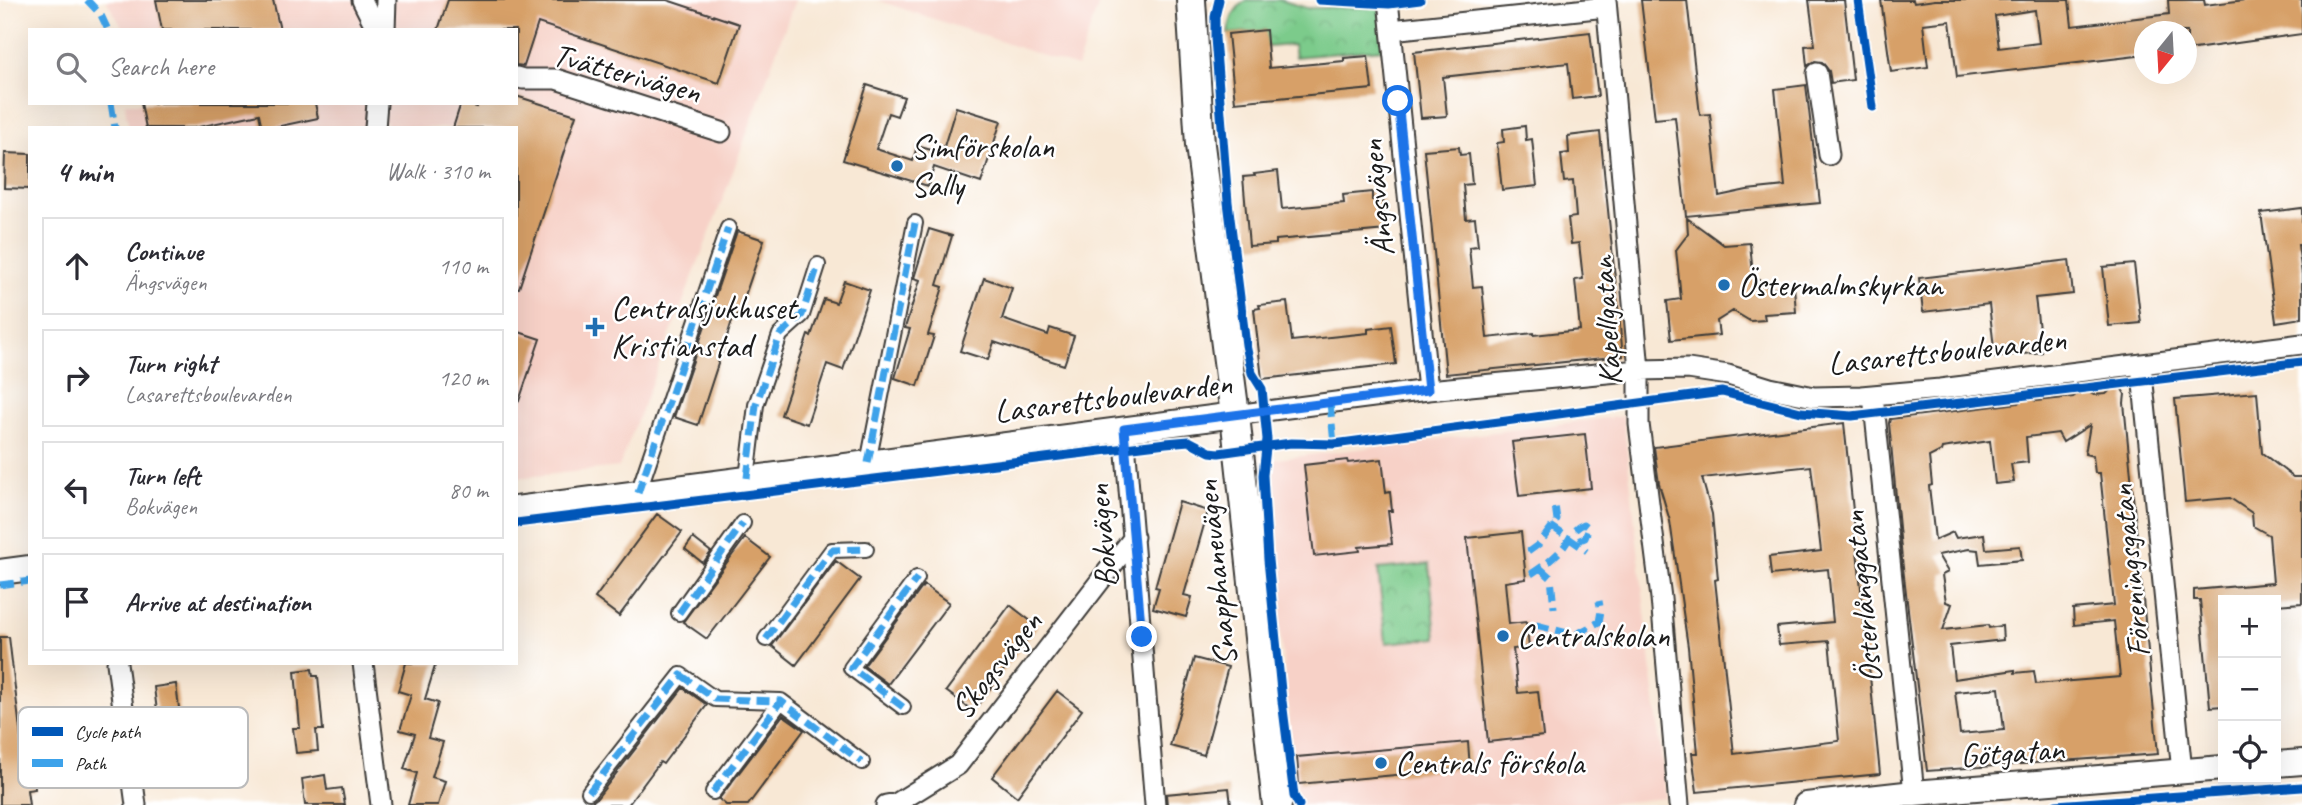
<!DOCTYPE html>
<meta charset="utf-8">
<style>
:root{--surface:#fff;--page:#f2f2f3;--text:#2b2b33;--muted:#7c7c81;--line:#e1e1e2}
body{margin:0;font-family:Caveat,sans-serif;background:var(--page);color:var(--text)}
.controls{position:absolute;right:21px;bottom:21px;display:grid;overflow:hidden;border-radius:0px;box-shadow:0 7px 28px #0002}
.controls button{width:63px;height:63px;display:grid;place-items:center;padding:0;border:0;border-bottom:2px solid var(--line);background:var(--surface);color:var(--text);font:35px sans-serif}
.compass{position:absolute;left:2134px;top:21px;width:63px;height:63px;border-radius:50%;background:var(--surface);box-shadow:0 7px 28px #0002;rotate:198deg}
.stop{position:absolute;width:21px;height:21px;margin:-16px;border:5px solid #1a73e8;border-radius:50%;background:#fff}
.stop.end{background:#1a73e8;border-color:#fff;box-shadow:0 2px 7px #0008}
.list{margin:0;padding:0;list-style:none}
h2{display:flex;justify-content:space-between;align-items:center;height:91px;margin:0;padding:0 28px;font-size:30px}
h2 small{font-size:23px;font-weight:400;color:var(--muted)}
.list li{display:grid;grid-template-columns:46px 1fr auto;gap:21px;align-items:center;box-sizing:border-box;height:98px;margin:0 14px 14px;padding:0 14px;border:2px solid var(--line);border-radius:0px}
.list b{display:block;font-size:26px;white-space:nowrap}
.list p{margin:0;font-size:23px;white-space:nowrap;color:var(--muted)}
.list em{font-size:23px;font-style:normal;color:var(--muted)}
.icon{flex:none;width:38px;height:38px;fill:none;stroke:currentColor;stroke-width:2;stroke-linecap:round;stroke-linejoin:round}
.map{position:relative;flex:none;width:2302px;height:805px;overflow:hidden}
.search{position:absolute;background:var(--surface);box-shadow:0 7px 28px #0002;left:28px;top:28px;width:490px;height:77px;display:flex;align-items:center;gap:18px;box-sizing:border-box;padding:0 24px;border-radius:0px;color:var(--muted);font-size:26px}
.panel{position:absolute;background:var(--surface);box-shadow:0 7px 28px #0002;left:28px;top:126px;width:490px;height:539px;border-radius:0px}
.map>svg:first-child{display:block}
</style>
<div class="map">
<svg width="2302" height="805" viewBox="0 0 2302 805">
<defs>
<pattern id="park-crowns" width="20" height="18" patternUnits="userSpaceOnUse" patternTransform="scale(1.75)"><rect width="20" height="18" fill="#7bcb8b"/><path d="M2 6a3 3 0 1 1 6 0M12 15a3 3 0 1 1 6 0" fill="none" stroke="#6aae77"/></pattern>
</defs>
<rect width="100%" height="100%" fill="#fff"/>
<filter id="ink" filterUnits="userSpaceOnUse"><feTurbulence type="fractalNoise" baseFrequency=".0143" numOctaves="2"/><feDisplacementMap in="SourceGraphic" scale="14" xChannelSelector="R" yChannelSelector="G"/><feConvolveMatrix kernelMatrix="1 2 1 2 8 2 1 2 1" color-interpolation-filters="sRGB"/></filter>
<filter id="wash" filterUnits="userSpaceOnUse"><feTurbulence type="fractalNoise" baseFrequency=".00686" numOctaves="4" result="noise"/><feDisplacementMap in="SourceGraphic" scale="28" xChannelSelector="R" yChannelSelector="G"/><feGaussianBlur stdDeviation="1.57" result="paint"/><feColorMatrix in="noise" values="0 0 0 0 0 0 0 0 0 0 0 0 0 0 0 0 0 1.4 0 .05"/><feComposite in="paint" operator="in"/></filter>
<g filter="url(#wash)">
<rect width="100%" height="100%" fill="#f8e8d5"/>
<path fill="#f7d1c7" d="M106,0H795L727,188L619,467L516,478V128H387V122L351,128H129L126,113L125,103H516V30H124Z
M877,0H1100L1077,67Z
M1623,416L1666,798L1594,805H1298L1262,461Z"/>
<path fill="url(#park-crowns)" stroke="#4c7454" stroke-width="2" d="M1246,0H1280L1307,8L1379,7L1383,49L1295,57L1293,45L1267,47L1265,30L1228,34C1230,19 1234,9 1246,0Z
M1429,564L1436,638L1386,643L1378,569Z"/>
<g id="blocks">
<path fill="#d7a067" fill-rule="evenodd" d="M156,0H273L280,30H162Z
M448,0H667L739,24L719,83L538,23L524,66L516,65V30H438Z
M1641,0H1687L1700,115L1710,114L1719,196L1747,190L1785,186L1775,89L1806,85L1820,203L1686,216L1675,117L1655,119Z
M1809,0H1844L1853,80L1831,83L1829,71L1822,62L1815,61L1807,66L1805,46L1815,45Z
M1881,0H1913L1914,3L1935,0H2069L2072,26L2169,14L2168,0H2204L2205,5L2245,0H2302V34L2187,50V32H2145V55L1957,77L1950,21L1923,24L1928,67L1891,72ZM2035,10L2039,43L1999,48L1995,16Z
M1266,30L1269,68L1344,61V58L1368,56L1372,89L1235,102L1228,34Z
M1590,32L1598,96L1572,99L1568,63L1443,77L1447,116L1421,118L1414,52Z
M867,85L904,97L897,116L888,113L876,149L913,161L917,146L942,153L956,107L1001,121L981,183L934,167L928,186L843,160Z
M516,96L576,115L519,288H516V128H453L461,103L477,107L478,103H516Z
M141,103H315L318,118L271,128H262L259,114L194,128H146Z
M1525,126L1526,140L1532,139L1537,186L1502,190L1497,143L1504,142L1503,129Z
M1600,132L1623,356L1446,374L1424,150L1459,147L1460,155L1469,154L1472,184L1463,185L1466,219L1475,218L1478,246L1469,247L1473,287L1482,286L1487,338L1534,333V335L1580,330L1575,280L1583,279L1579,243L1571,244L1568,218L1576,217L1573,181L1564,182L1561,154L1569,153L1568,136Z
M5,153L30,154V189L4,188Z
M1278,171L1282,209L1344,203L1343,195L1372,192V200H1383L1386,230L1276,240V244L1249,246L1243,177L1255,176L1254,174Z
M2302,208V245H2298L2302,274V318L2276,322L2261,213Z
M1687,218L1724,245L1750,243L1753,275L1770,289L1794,287L1796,312L1764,314L1765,320L1750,321L1733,311L1717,321L1719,335L1671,340L1667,301L1681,299L1676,250L1688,234Z
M929,229L952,236L937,285L943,287L928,335L934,336L918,386L895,378L910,329L905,328L920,280L914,278Z
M737,231L764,240L738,316L734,315L698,425L674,417Z
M2069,260L2073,294L2035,298L2042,352L1995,357L1989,304L1923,312L1919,278Z
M2134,264L2141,323L2109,326L2103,267Z
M984,278L1012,288L1002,319L1048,335L1050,328L1074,336L1064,365L994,342L988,360L960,351Z
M844,281L870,290L843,370L827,364L807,424L781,415L808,335L811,336L824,299L836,303Z
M1287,302L1292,341L1368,333V329L1391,326L1396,364L1262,379L1254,309L1260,308L1259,305Z
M516,331L540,339L519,401L516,400Z
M2114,387L2121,388L2125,394L2124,403L2158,754L1927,771L1902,559L1889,423L1890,419L2018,403L2025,398L2037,401L2073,397L2081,392L2086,391L2094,395L2106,394ZM2090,425L2085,454L2093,456L2095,473H2100L2114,605L2073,609L2074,625L2114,621L2120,677L2036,684L2034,671L2015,673V670L1954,679L1950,646L2003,640L2002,626L1989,628L1988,625L1943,630L1952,604L1946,602L1942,575L1948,572L1938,555L1969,549L1978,550L1980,564L2022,560L2020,546L1986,549L1984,534L1956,538L1953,532L1935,540L1929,486L1932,485L1929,457L1941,451L1942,448L1990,441L1995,484L2014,482L2011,464L2028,462L2026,437L2058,433L2063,442ZM1999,688L2004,730L1960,734L1955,692Z
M2257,392L2262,453L2293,477H2302V603L2276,605V600H2223V706L2210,707L2200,600H2194V590L2273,583L2269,535L2253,526L2252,513L2230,498L2185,502L2175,399Z
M1844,423L1880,774L1697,792L1692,753H1698L1688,647L1670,521L1659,484L1654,447ZM1811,466L1821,551L1769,557L1771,575L1828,569L1833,622L1777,627L1779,645L1829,641L1839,741L1734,754L1715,580L1718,579L1712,514L1702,478Z
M1585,434L1591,488L1519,496L1512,442Z
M1382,459L1386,493L1390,492L1392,511H1388L1392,544L1359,547L1360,551L1314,556L1304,465L1347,460L1348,463Z
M1179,502L1208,511L1184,595L1192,597L1186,617L1153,608L1159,588L1155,587Z
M657,514L682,532L619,616L595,598Z
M1521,532L1526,579L1505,582L1509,624L1526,622L1529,647L1513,649L1518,693L1538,691L1543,736L1488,742L1467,538Z
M693,538L711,552L703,563L685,549Z
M745,538L770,557L707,639L683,622Z
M836,561L860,579L796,665L772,646Z
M924,585L949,603L888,684L864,666Z
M1010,605L1037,626L973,711L946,691Z
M0,637H9L22,747L30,746L35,789L27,790L29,805H0Z
M1194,658L1228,667L1204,755L1170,746Z
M406,663H436L425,699L438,703L428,738L443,742L432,777L445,781L438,805H408L417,773L404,769L415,734L400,730L411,695L398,691Z
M312,669L313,676H318L323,730H316L318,751L296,753L293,728H300L295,671Z
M176,684L184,748L162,751L159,730L154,731L152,712L157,711L154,687Z
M683,688L707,705L663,764L660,762L628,805H588L597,798Z
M1057,691L1082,710L1017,797L992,777Z
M783,715L804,730L748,805H726L719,799Z
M1468,742L1470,768L1299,784L1297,757Z
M325,775L327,790L342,788L345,805H305L302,779Z
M1229,788L1231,805H1167L1166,794Z"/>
</g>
</g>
<g filter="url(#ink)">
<use href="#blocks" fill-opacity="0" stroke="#3d3b38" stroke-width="2"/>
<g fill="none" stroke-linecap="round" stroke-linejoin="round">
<g stroke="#3d3b38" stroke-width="18">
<path id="pedestrian" d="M868,463L915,223
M747,478L756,405L780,335L802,315L818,265
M638,493L728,228
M679,613L743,523
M766,639L832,550L866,549
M903,707L851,668L917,578
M589,792L681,675L715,699L781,701
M713,792L781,701L862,762"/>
</g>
<g stroke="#3d3b38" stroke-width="23">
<path id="minor" d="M362,0L377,30
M1388,0L1428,390
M1606,0L1639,370V424L1661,598L1679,805
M385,30L386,0
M1391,30L1606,7
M1817,73L1829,155
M516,77L523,79H556L721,132
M375,128L377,103
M2141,364L2182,772
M1873,395L1914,793
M1235,415L1428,390L1639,370L1688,369L1728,375L1770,388L1814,397L1861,396L1940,389L2302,344
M1124,429L1155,805
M117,663L136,805
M363,663L381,805
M886,805L897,803L958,765L1134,537"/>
</g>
<g stroke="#3d3b38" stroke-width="28">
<path id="tertiary" d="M516,509L1235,415
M0,572L30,568
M2276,764L2302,762
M1806,805L1914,793L2223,768"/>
</g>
<g stroke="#3d3b38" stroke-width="32">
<path id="secondary" d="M1191,0L1200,145L1235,415L1277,805"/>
</g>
<use href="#pedestrian" stroke="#fff" stroke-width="14"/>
<use href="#minor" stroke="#fff" stroke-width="19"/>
<use href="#tertiary" stroke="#fff" stroke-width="24"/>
<use href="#secondary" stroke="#fff" stroke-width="28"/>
<path stroke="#3da2ea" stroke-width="7" stroke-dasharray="14 7" stroke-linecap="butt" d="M87,0L101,15L108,30
M111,103L115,128
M1330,403L1334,444
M868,463L915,223
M747,478L756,405L780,335L802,315L818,265
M638,493L728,228
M1551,526L1587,551
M1528,552L1539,544L1557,520L1555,505
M1540,568L1551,578L1554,608
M1531,574C1542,567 1553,559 1562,549C1571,539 1571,529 1584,524L1589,528L1585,538L1575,542
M0,585L30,581
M679,613L743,523
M1536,625L1575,635L1599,622L1601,611L1599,601
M766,639L832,550L866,549
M903,707L851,668L917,578
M589,792L681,675L715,699L781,701
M713,792L781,701L862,762"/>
<g stroke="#fff" stroke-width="13">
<path id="cycleway" d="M1219,0L1215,17V38L1228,202L1246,345L1252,373L1262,389L1267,439L1263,475L1268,560L1282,701L1294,796L1299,805
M1319,0L1389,4L1420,0
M1858,0L1873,107
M516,523L1166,443L1189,441L1210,452L1219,453L1291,443L1334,444L1722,392L1801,412L1852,416L2302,362
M2056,805L2302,787"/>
</g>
<use href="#cycleway" stroke="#0057b8" stroke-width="9"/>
</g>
</g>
<g fill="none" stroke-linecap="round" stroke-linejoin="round" filter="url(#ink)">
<path stroke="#1a73e8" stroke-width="9" d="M1142,637L1124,429L1428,390L1398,101"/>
</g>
<g fill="#1f6fb2" stroke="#fff" stroke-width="2.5">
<circle cx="897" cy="166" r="7"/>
<circle cx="1724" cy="285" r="7"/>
<path d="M591.5 316.5h7v7h7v7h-7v7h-7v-7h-7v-7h7z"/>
<circle cx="1503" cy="636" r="7"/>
<circle cx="1381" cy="763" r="7"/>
</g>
<g text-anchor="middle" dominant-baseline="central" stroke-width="5" stroke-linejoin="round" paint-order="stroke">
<g font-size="33" fill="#1c1c1c" stroke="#fff">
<text transform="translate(627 73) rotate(15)">Tvätterivägen</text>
<text transform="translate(1377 198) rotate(-96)">Ängsvägen</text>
<text transform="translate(1606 321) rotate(-94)">Kapellgatan</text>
<text transform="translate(1947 351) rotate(-6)">Lasarettsboulevarden</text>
<text transform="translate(1113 397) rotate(-7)">Lasarettsboulevarden</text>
<text transform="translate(1102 536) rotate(-95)">Bokvägen</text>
<text transform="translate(2130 571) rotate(-96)">Föreningsgatan</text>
<text transform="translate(1216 573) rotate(-96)">Snapphanevägen</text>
<text transform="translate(1862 597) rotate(-96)">Österlånggatan</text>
<text transform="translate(996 665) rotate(-52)">Skogsvägen</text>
<text transform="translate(2012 752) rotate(-4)">Götgatan</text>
</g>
<g font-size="33" fill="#1c1c1c" stroke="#fff" text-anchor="start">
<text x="911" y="147">Simförskolan<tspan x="911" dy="38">Sally</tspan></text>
<text x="1738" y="285">Östermalmskyrkan</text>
<text x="611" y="308">Centralsjukhuset<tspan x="611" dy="38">Kristianstad</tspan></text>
<text x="1517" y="636">Centralskolan</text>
<text x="1395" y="763">Centrals förskola</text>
</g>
</g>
<rect x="18" y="707" width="230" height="81" rx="10" fill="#fff" stroke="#bbb" stroke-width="2"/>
<rect x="32" y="727" width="31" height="9" fill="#0057b8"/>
<rect x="32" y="759" width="31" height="8" fill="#3da2ea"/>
<g font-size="19" fill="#1c1c1c">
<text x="75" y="738">Cycle path</text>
<text x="75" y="770">Path</text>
</g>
</svg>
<div class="controls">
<button>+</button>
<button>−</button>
<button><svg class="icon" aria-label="locate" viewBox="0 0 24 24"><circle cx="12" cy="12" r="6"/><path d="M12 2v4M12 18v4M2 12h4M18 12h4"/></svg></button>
</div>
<svg class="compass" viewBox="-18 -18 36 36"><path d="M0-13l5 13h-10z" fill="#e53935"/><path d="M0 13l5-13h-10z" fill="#7c7c81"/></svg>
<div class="stop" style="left:1398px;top:101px"></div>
<div class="stop end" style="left:1142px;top:637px"></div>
<div class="search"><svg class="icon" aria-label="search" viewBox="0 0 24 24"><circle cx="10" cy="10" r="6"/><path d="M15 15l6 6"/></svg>Search here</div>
<section class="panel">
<h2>4 min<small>Walk · 310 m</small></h2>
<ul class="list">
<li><svg class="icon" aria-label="ahead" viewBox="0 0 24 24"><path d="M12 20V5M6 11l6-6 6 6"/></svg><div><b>Continue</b><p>Ängsvägen</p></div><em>110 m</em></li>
<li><svg class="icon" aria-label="right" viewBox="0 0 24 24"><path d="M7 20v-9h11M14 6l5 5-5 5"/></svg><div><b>Turn right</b><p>Lasarettsboulevarden</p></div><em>120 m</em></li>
<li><svg class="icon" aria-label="left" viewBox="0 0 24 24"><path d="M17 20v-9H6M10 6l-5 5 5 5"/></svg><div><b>Turn left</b><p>Bokvägen</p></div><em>80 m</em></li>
<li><svg class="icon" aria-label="arrive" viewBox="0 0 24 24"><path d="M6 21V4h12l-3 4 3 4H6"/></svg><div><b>Arrive at destination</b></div></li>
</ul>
</section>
</div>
